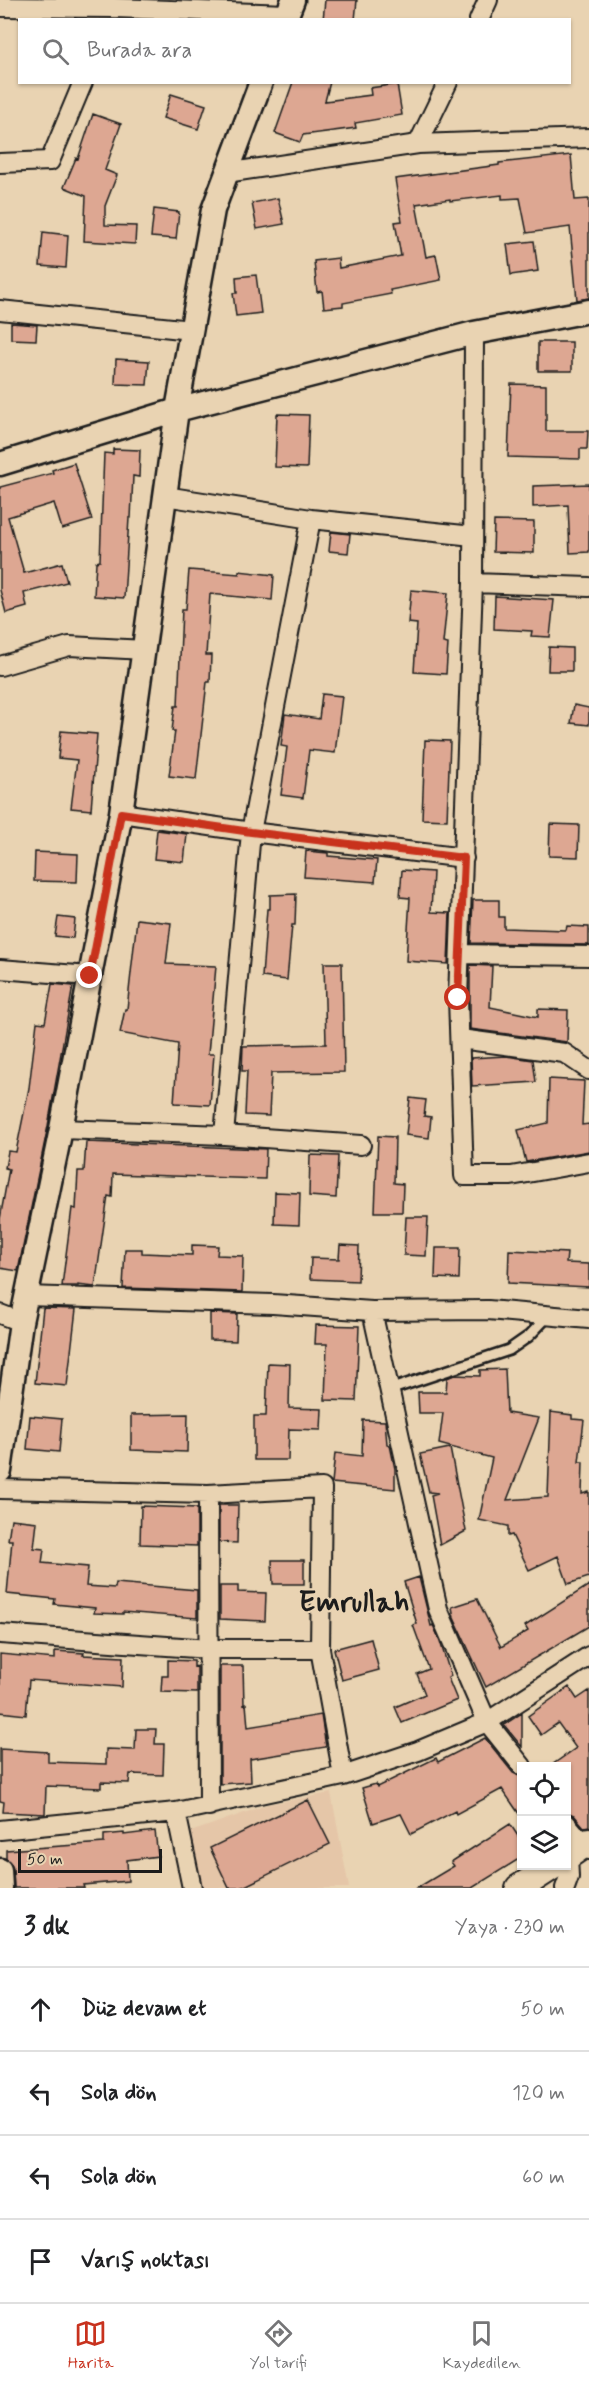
<!DOCTYPE html>
<html lang="tr">
<meta charset="utf-8">
<style>
:root{--surface:#fff;--page:#f2f2f2;--text:#202124;--muted:#757577;--line:#e0e0e0;--accent:#c8321e}
body{margin:0;font-family:Mynerve,sans-serif;background:var(--page);color:var(--text)}
.controls{position:absolute;right:18px;bottom:18px;display:grid;overflow:hidden;border-radius:0px;box-shadow:0 2px 4px #0004}
.controls button{width:54px;height:54px;display:grid;place-items:center;padding:0;border:0;border-bottom:2px solid var(--line);background:var(--surface);color:var(--text);font:30px sans-serif}
.scale{position:absolute;left:18px;bottom:15px;width:144px;box-sizing:border-box;padding-left:6px;border:3px solid #1c1c1c;border-top:0;font-size:16px;line-height:21px;white-space:nowrap;color:#1c1c1c;-webkit-text-stroke:4px #e9d3b2;paint-order:stroke}
.stop{position:absolute;width:18px;height:18px;margin:-14px;border:4px solid #c8321e;border-radius:50%;background:#fff}
.stop.end{background:#c8321e;border-color:#fff;box-shadow:0 2px 6px #0008}
.list{margin:0;padding:0;list-style:none}
h2{display:flex;justify-content:space-between;align-items:center;height:78px;margin:0;padding:0 24px;font-size:26px}
h2 small{font-size:20px;font-weight:400;color:var(--muted)}
.list li{display:grid;grid-template-columns:39px 1fr auto;gap:18px;align-items:center;box-sizing:border-box;height:84px;padding:0 24px;border-top:2px solid var(--line)}
.list b{display:block;font-size:22px;white-space:nowrap}
.list em{font-size:20px;font-style:normal;color:var(--muted)}
.icon{flex:none;width:33px;height:33px;fill:none;stroke:currentColor;stroke-width:2;stroke-linecap:round;stroke-linejoin:round}
.map{position:relative;flex:none;width:589px;height:1888px;overflow:hidden}
.search{position:absolute;background:var(--surface);box-shadow:0 2px 4px #0004;left:18px;right:18px;top:18px;height:66px;display:flex;align-items:center;gap:15px;box-sizing:border-box;padding:0 21px;border-radius:0px;color:var(--muted);font-size:22px}
.sheet{height:414px;background:var(--surface)}
nav{display:flex;justify-content:space-around;align-items:center;box-sizing:border-box;height:84px;border-top:2px solid var(--line);background:var(--surface);font-size:16px;color:var(--muted)}
nav a{display:grid;justify-items:center;gap:3px}
nav .on{color:var(--accent)}
.map>svg:first-child{display:block}
</style>
<div class="map">
<svg width="589" height="1888" viewBox="0 0 589 1888">
<rect width="100%" height="100%" fill="#e9d3b2"/>
<filter id="ink" filterUnits="userSpaceOnUse"><feTurbulence type="fractalNoise" baseFrequency=".0167" numOctaves="2"/><feDisplacementMap in="SourceGraphic" scale="12" xChannelSelector="R" yChannelSelector="G"/><feConvolveMatrix kernelMatrix="1 2 1 2 8 2 1 2 1" color-interpolation-filters="sRGB"/></filter>
<g filter="url(#ink)">
<path fill="#e5c6a8" d="M331,1793L349,1888H199L188,1833L269,1804Z"/>
<path fill="#dda792" stroke="#1c1c1c" stroke-width="1.5" d="M325,0H357L355,20H323Z
M293,82H330L325,101L371,95L370,88L397,84L402,115L355,123L356,128L303,135L300,142L275,133Z
M171,94L206,105L198,129L163,118Z
M93,114L121,124L105,170L117,175L105,206V225L136,226L135,244L84,241L86,196L64,187L76,158L78,159Z
M571,155L575,200L589,199V298L577,300L570,227L527,233L520,198L502,199V195L450,201V199L416,204L426,257L436,255L441,280L390,290L391,294L343,303V306L324,308L322,291L317,292L314,261L338,258L339,268L401,256L395,222L402,221L395,179L499,165V163Z
M278,198L284,224L257,229L252,203Z
M154,209L179,212L176,239L151,237Z
M43,232L68,235L66,268L40,266Z
M534,241L538,271L511,275L507,244Z
M256,275L261,313L236,316L233,293H237L236,277Z
M11,323L37,325L36,340L11,339Z
M538,342H572V371H538Z
M116,359L149,361L147,385L115,384Z
M511,384L546,385V431H588L587,449H580V459L508,457Z
M277,414L309,415L307,468L275,467Z
M113,449L140,450L139,477L133,476L131,518H129L124,598L94,596L96,562L100,561L104,453L113,454Z
M74,463L92,520L62,529L54,503L8,517L24,573L62,563L67,582L24,593L27,607L6,613L0,590V487L53,473L52,470Z
M589,484V552L570,553L568,505L533,507V486Z
M494,521L534,522V553L493,552Z
M331,532L350,534L348,553L329,551Z
M189,570L239,574V571L274,575L272,600L210,594L206,655H211L210,682H207L196,779L169,776L175,731H172L175,706H178L182,609H186Z
M411,590L448,593L443,643L448,644L446,674L414,672L417,624L408,623Z
M495,596L554,600L550,637L531,636L532,631L494,629Z
M549,647L572,648V671H548Z
M322,694L342,696L335,753L309,750L303,798L281,795L287,747L281,746L285,714L319,719Z
M574,705L589,708V725L571,723Z
M61,731L97,734L91,810L71,808L77,760L58,758Z
M425,740L450,741L447,820L422,819Z
M550,824L579,825L578,857L549,856Z
M157,830L187,834L184,862L154,859Z
M306,851L328,853V856L377,860L375,882L304,877Z
M35,852L78,854L77,882L34,881Z
M402,870L433,872L431,912L450,913L448,964L406,961L410,898L400,897Z
M296,894L295,925H292L287,980L262,977L267,909H270V895Z
M473,900H499V917H504V928L566,930L567,926L589,927V945L471,943Z
M58,917L75,919L73,938L55,936Z
M137,919L171,923L166,964L216,966L208,1054H214L210,1105L174,1103L178,1044L120,1033L125,1009H127Z
M324,963H342L344,1072L271,1073L269,1116L245,1115L247,1071H242L243,1046L326,1044Z
M470,965L492,966L490,1007L538,1017V1009L568,1010L567,1042L470,1029Z
M52,984L73,986L48,1126L18,1271L0,1268V1219L9,1169L5,1168L8,1151L16,1152L29,1088L37,1022L45,1023Z
M506,1056L533,1060L536,1082L472,1086L471,1058Z
M549,1079L584,1081L582,1125L589,1124V1151L526,1162L518,1130L548,1123Z
M410,1098L426,1100L424,1116L431,1117L429,1138L406,1135Z
M378,1136L395,1137L394,1183L403,1184L402,1212H375Z
M86,1142L266,1149L265,1179L113,1174L112,1197L108,1196L95,1287L78,1285V1286H62L72,1208L76,1209L78,1171H84Z
M310,1155L338,1156L336,1198L309,1196Z
M275,1192L300,1193L299,1225L274,1224Z
M406,1217H428L426,1256L404,1255Z
M192,1245L218,1246L217,1255L243,1256L242,1292L123,1288L125,1249H142V1253L192,1255Z
M340,1245L359,1246L358,1281L310,1279L311,1258L339,1259Z
M436,1248H460L459,1279L435,1278Z
M509,1250L567,1253L566,1263L589,1264V1287L508,1283Z
M43,1308L76,1309L67,1386L35,1383Z
M210,1313L237,1314L236,1341L210,1340Z
M316,1325L359,1326L356,1401L325,1400L327,1344H315Z
M268,1363L290,1364L289,1408L322,1409L321,1430L289,1429L288,1460H254V1416H266Z
M505,1369L507,1413L539,1418L507,1500L548,1497L551,1412L572,1415V1419L584,1420L579,1462H583L582,1494L589,1492V1577L568,1584L558,1556L529,1570L512,1535L508,1536V1526L479,1520L492,1458L439,1444L443,1413H419L418,1392H446L447,1378L454,1375L480,1376V1370Z
M188,1414L187,1452L131,1450V1415Z
M30,1416L62,1419L59,1452L27,1449Z
M363,1420L385,1421L387,1444L390,1445L395,1469V1489L332,1483L335,1453L362,1456Z
M450,1448L466,1531L440,1545L431,1495L438,1493L429,1492L420,1454Z
M219,1505H238L237,1543L219,1542Z
M141,1506L197,1508V1546L140,1544Z
M11,1519L37,1522L34,1548L44,1549L42,1563L88,1567L86,1586L115,1588L116,1583L197,1590V1618L123,1612V1614L94,1613L95,1608L54,1604L55,1599L7,1594L12,1540H8Z
M272,1560H304V1584H273Z
M419,1577L431,1626L433,1625L440,1641L451,1676L448,1678L457,1700L402,1723L395,1707L425,1694L417,1674L429,1669L413,1625L417,1624L404,1582Z
M589,1585V1626L486,1687L454,1618L452,1607L477,1599L501,1647L528,1631L525,1626Z
M220,1586H238V1592L266,1593L265,1621L220,1619Z
M371,1639L379,1670L342,1680L334,1649Z
M55,1651L84,1653L83,1655L123,1657L122,1687L29,1680L26,1715L0,1712V1654L55,1659Z
M168,1660L194,1661V1667L197,1666V1693L161,1692L162,1676H168Z
M220,1666H243L244,1705L246,1704L248,1727L321,1715L326,1747L250,1759L251,1782L220,1784Z
M569,1687L577,1699L589,1691V1826L584,1827L574,1815L567,1812V1767H549L576,1748L558,1723L541,1735L528,1716Z
M522,1713V1747L504,1725Z
M136,1729H156L155,1744H164L163,1775L130,1774L129,1783L101,1782V1788L46,1786L45,1814L3,1812L4,1802L0,1801V1749L48,1752V1762L106,1764V1749L135,1750Z
M485,1738L513,1773L522,1777V1818L502,1789L456,1814L455,1811L411,1834L401,1814L373,1823L362,1788L376,1784L377,1787L436,1758L438,1762Z
M308,1800L330,1844L241,1888H229L210,1848Z
M510,1824L522,1842V1857L472,1888H417L454,1866L451,1862Z
M155,1831L158,1856L127,1860L128,1881L83,1885L84,1888H14L13,1869L6,1858V1850L104,1843V1835L124,1833V1835Z"/>
<g fill="none" stroke-linecap="round" stroke-linejoin="round">
<g stroke="#1c1c1c" stroke-width="14">
<path id="service" d="M389,1390L509,1350L529,1336L549,1315"/>
</g>
<g stroke="#1c1c1c" stroke-width="22">
<path id="minor" d="M0,7L114,8L287,14
M479,20L488,0
M418,144L448,82
M0,163L50,161L83,82
M226,173L418,144L589,138
M0,310L191,330
M474,333L473,583L458,998L464,1176H511L589,1162
M165,496L311,519L473,536
M473,583L589,587
M0,666L69,646L145,650
M121,813L251,832L464,858
M460,954L589,956
M0,969L90,976
M460,1039L564,1053L589,1070
M61,1129L224,1135L361,1145
M224,1135L251,832L311,519
M27,1296L273,1304L372,1311L488,1310L589,1319
M372,1311L438,1609L487,1722L522,1766
M0,1314L21,1322
M0,1489L208,1494L322,1488L320,1649L343,1776
M208,1494L209,1806
M0,1634L209,1649H320
M176,1812L192,1888
M566,1823L589,1850
M0,1830L176,1812L343,1776L418,1751L487,1722L589,1656
M565,1888L569,1877L568,1856"/>
</g>
<g stroke="#1c1c1c" stroke-width="27">
<path id="tertiary" d="M285,20L293,0
M0,464L177,410L474,333L589,311
M0,1471L21,1322L61,1129L121,813L177,410L213,210L261,82
M0,1870L1,1888"/>
</g>
<g stroke="#1c1c1c" stroke-width="30">
<path id="secondary" d="M566,1857L589,1841
M519,1888L553,1866"/>
</g>
<use href="#service" stroke="#e9d3b2" stroke-width="9"/>
<use href="#minor" stroke="#e9d3b2" stroke-width="18"/>
<use href="#tertiary" stroke="#e9d3b2" stroke-width="22"/>
<use href="#secondary" stroke="#e9d3b2" stroke-width="26"/>
</g>
</g>
<g fill="none" stroke-linecap="round" stroke-linejoin="round" filter="url(#ink)">
<path stroke="#c8321e" stroke-width="8" d="M90,976L121,813L251,832L464,858L458,998"/>
</g>
<g text-anchor="middle" dominant-baseline="central" stroke-width="4.5" stroke-linejoin="round" paint-order="stroke">
<g font-size="30" font-weight="bold" fill="#1c1c1c" stroke="#e9d3b2">
<text x="354" y="1602">Emrullah</text>
</g>
</g>
</svg>
<div class="controls">
<button><svg class="icon" aria-label="locate" viewBox="0 0 24 24"><circle cx="12" cy="12" r="6"/><path d="M12 2v4M12 18v4M2 12h4M18 12h4"/></svg></button>
<button><svg class="icon" aria-label="layers" viewBox="0 0 24 24"><path d="M12 4l9 5-9 5-9-5zM3 14l9 5 9-5"/></svg></button>
</div>
<div class="scale">50 m</div>
<div class="stop" style="left:458px;top:998px"></div>
<div class="stop end" style="left:90px;top:976px"></div>
<div class="search"><svg class="icon" aria-label="search" viewBox="0 0 24 24"><circle cx="10" cy="10" r="6"/><path d="M15 15l6 6"/></svg>Burada ara</div>
</div>
<section class="sheet">
<h2>3 dk<small>Yaya · 230 m</small></h2>
<ul class="list">
<li><svg class="icon" aria-label="ahead" viewBox="0 0 24 24"><path d="M12 20V5M6 11l6-6 6 6"/></svg><div><b>Düz devam et</b></div><em>50 m</em></li>
<li><svg class="icon" aria-label="left" viewBox="0 0 24 24"><path d="M17 20v-9H6M10 6l-5 5 5 5"/></svg><div><b>Sola dön</b></div><em>120 m</em></li>
<li><svg class="icon" aria-label="left" viewBox="0 0 24 24"><path d="M17 20v-9H6M10 6l-5 5 5 5"/></svg><div><b>Sola dön</b></div><em>60 m</em></li>
<li><svg class="icon" aria-label="arrive" viewBox="0 0 24 24"><path d="M6 21V4h12l-3 4 3 4H6"/></svg><div><b>Varış noktası</b></div></li>
</ul>
</section>
<nav>
<a class="on"><svg class="icon" aria-label="map" viewBox="0 0 24 24"><path d="M3 6l6-2 6 2 6-2v14l-6 2-6-2-6 2zM9 4v14M15 6v14"/></svg>Harita</a>
<a><svg class="icon" aria-label="directions" viewBox="0 0 24 24"><path d="M12 3l9 9-9 9-9-9zM9 14v-3h6M13 9l2 2-2 2"/></svg>Yol tarifi</a>
<a><svg class="icon" aria-label="saved" viewBox="0 0 24 24"><path d="M7 4h10v16l-5-4-5 4z"/></svg>Kaydedilen</a>
</nav>
